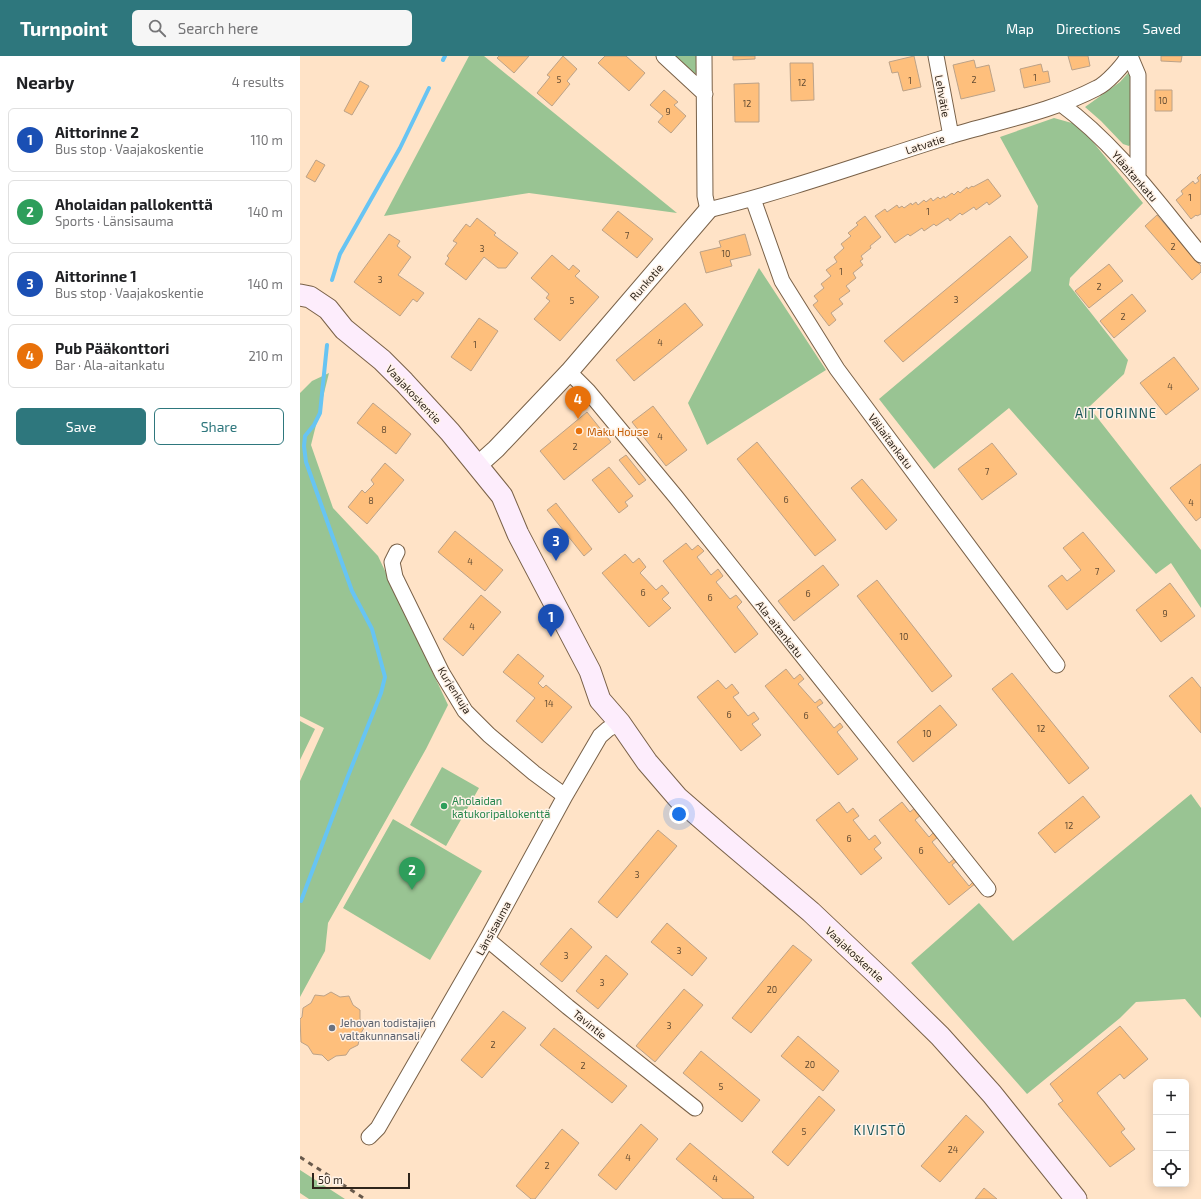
<!DOCTYPE html>
<meta charset="utf-8">
<style>
:root{--surface:#fff;--page:#f6f6f6;--text:#202124;--muted:#757577;--line:#e0e0e0;--accent:#2e777d}
body{margin:0;font-family:"Exo 2",sans-serif;background:var(--page);color:var(--text)}
.controls{position:absolute;right:12px;bottom:12px;display:grid;overflow:hidden;border-radius:6px;box-shadow:0 2px 10px #0003}
.controls button{width:36px;height:36px;display:grid;place-items:center;padding:0;border:0;border-bottom:1px solid var(--line);background:var(--surface);color:var(--text);font:20px sans-serif}
.scale{position:absolute;left:12px;bottom:10px;width:98px;box-sizing:border-box;padding-left:4px;border:2px solid #2f251b;border-top:0;font-size:11px;line-height:14px;white-space:nowrap;color:#2f251b;-webkit-text-stroke:3px #fff3e8;paint-order:stroke}
.you{position:absolute;left:379px;top:758px;width:14px;height:14px;margin:-10px;border:3px solid #fff;border-radius:50%;background:#1a73e8;box-shadow:0 0 0 6px #1a73e833}
.badge{display:grid;place-items:center;width:26px;height:26px;border-radius:50%;background:var(--accent);color:#fff;font-size:13px;font-weight:700}
.pin{position:absolute;translate:-50% -33px;filter:drop-shadow(0 1px 2px #0008)}
.pin::after{content:'';position:absolute;top:21px;width:14px;height:12px;background:inherit;clip-path:polygon(0 0,100% 0,50% 100%)}
.list{margin:0;padding:0;list-style:none}
h2{display:flex;justify-content:space-between;align-items:center;height:52px;margin:0;padding:0 16px;font-size:17px}
h2 small{font-size:13px;font-weight:400;color:var(--muted)}
.list li{display:grid;grid-template-columns:26px 1fr auto;gap:12px;align-items:center;box-sizing:border-box;height:64px;margin:0 8px 8px;padding:0 8px;border:1px solid var(--line);border-radius:6px}
.list b{display:block;font-size:15px;white-space:nowrap}
.list p{margin:0;font-size:13px;white-space:nowrap;color:var(--muted)}
.list em{font-size:13px;font-style:normal;color:var(--muted)}
.actions{display:flex;gap:8px;padding:12px 16px}
.actions a{flex:1;padding:9px 0;border:1px solid var(--accent);border-radius:6px;text-align:center;font-size:14px;color:var(--accent)}
.actions .main{background:var(--accent);color:#fff}
.icon{flex:none;width:22px;height:22px;fill:none;stroke:currentColor;stroke-width:2;stroke-linecap:round;stroke-linejoin:round}
.map{position:relative;flex:none;width:901px;height:1143px;overflow:hidden}
header{display:flex;align-items:center;gap:24px;box-sizing:border-box;height:56px;padding:0 20px;background:var(--accent);color:#fff}
header strong{font-size:19px}
nav{display:flex;gap:22px;margin-inline-start:auto;font-size:14px}
.search{width:280px;height:36px;background:var(--page);display:flex;align-items:center;gap:10px;box-sizing:border-box;padding:0 14px;border-radius:6px;color:var(--muted);font-size:15px}
main{display:flex}
aside{flex:1;background:var(--surface)}
.map>svg:first-child{display:block}
</style>
<header>
<strong>Turnpoint</strong>
<div class="search"><svg class="icon" aria-label="search" viewBox="0 0 24 24"><circle cx="10" cy="10" r="6"/><path d="M15 15l6 6"/></svg>Search here</div>
<nav><a>Map</a><a>Directions</a><a>Saved</a></nav>
</header>
<main>
<aside>
<h2>Nearby<small>4 results</small></h2>
<ul class="list">
<li><span class="badge" style="background:#1a4fb4">1</span><div><b>Aittorinne 2</b><p>Bus stop · Vaajakoskentie</p></div><em>110 m</em></li>
<li><span class="badge" style="background:#2e9e5b">2</span><div><b>Aholaidan pallokenttä</b><p>Sports · Länsisauma</p></div><em>140 m</em></li>
<li><span class="badge" style="background:#1a4fb4">3</span><div><b>Aittorinne 1</b><p>Bus stop · Vaajakoskentie</p></div><em>140 m</em></li>
<li><span class="badge" style="background:#e8710a">4</span><div><b>Pub Pääkonttori</b><p>Bar · Ala-aitankatu</p></div><em>210 m</em></li>
</ul>
<div class="actions"><a class="main">Save</a><a>Share</a></div>
</aside>
<div class="map">
<svg width="901" height="1143" viewBox="0 0 901 1143">
<rect width="100%" height="100%" fill="#ffe3c7"/>
<path fill="#99c493" d="M169,0H184L377,157L229,137L84,160Z
M370,0H398L399,13L395,18Z
M828,17L832,18L833,86L829,90L823,88L801,65L785,51L820,26Z
M754,62L779,69L843,147L770,222L769,229L828,304L824,318L789,351L901,494V552L871,507L856,518L709,352L634,413L579,343L731,215L738,150L700,81Z
M459,212L526,314L407,389L388,347Z
M29,317L11,389L33,452L78,500L148,649L126,693L28,867L25,895L0,941V725L24,672L0,660V337L12,325Z
M0,665L15,673L0,704Z
M142,711L179,732L146,790L110,769Z
M891,738L901,752V962L885,943L836,946L820,962L727,1038L611,907L679,847L713,885Z
M93,763L182,815L130,904L43,852Z
M0,1114L45,1143H9L0,1137Z"/>
<g fill="none" stroke-linecap="round" stroke-linejoin="round">
<path stroke="#67c4f3" stroke-width="4" d="M143,4L145,0
M32,224L40,198L100,92L129,32
M1,845L48,720L81,637L85,621L72,573L52,535L6,406L4,390L5,380L14,369L20,357L27,289"/>
</g>
<path fill="#febf7c" stroke="#bca288" d="M199,0H229L214,17L197,2Z
M263,0L277,13L267,25L270,28L252,50L237,37L250,21L247,19Z
M305,0H326L345,17L329,35L298,7Z
M433,0H455V3L433,4Z
M614,0L621,31L603,35L598,16L592,17L589,6Z
M768,0H788L790,10L772,14Z
M861,0H882L881,6L861,5Z
M674,4L676,12L689,9L695,35L661,43L653,9Z
M490,7H513L514,44L491,45Z
M741,8L743,16L748,15L750,26L724,32L720,13Z
M60,25L69,30L52,59L44,55Z
M459,27V66H435L434,28Z
M364,34L378,46L374,49L386,60L371,77L358,66L363,60L350,49Z
M855,34H872V55H855Z
M16,104L25,109L15,126L6,121Z
M901,118V158L897,160L896,159L891,163L876,144L883,138L881,135L893,125L895,128L899,125L897,122Z
M688,123L701,140L689,149L687,146L676,154L674,151L662,159L660,157L650,165L648,162L636,170L634,168L624,175L622,172L610,180L608,178L595,187L575,160L585,153L587,156L597,149L599,152L602,150L604,152L611,147L612,149L616,146L618,149L624,144L626,146L631,142L633,145L638,141L640,143L644,140L645,142L652,137L654,139L658,135L660,137L667,131L668,133L672,130L673,131Z
M318,155L353,183L337,202L302,174Z
M857,159L901,210V216L892,224L845,170Z
M565,160L581,181L570,190L571,192L561,200L563,203L560,205L563,209L553,217L556,222L546,230L550,235L539,243L543,248L531,257L536,264L529,270L513,249L518,245L514,240L524,232L521,228L531,220L526,214L537,206L534,201L544,192L541,188L551,180L548,177L558,169L556,167Z
M177,162L196,177L194,179L218,197L206,212H198L184,201L166,224L145,208L149,202L147,200L157,187L153,185L166,168L170,171Z
M89,178L100,185L97,190L111,201L98,219L124,237L117,246L113,243L100,260L54,226Z
M445,178L451,199L430,204L432,210L406,217L400,196L421,191L419,185Z
M710,180L728,201L603,306L584,285Z
M252,199L269,214L273,209L280,215L275,220L299,241L260,285L234,263L250,245L246,242L249,238L231,222Z
M809,208L823,225L789,252L775,235Z
M832,238L846,255L814,282L800,265Z
M385,247L403,269L334,325L316,304Z
M179,262L198,275L171,315L151,301Z
M874,301L899,333L866,359L840,327Z
M73,347L111,378L96,398L57,367Z
M353,350L387,394L366,410L332,366Z
M287,356L311,386L264,424L240,395Z
M457,386L536,484L515,500L437,403Z
M692,387L717,418L682,444L658,413Z
M326,399L346,424L339,429L319,404Z
M85,407L104,424L67,468L48,451L62,434L65,437L74,428L71,424Z
M901,408V461L896,465L870,432Z
M309,411L333,440L325,446L328,450L319,457L292,424Z
M562,423L597,464L586,474L551,432Z
M256,447L292,493L284,500L247,454Z
M155,475L203,514L185,535L138,496Z
M783,476L815,515L767,554L748,530L762,519L767,525L781,514L763,492Z
M386,487L392,494L398,489L404,495L397,501L411,519L418,513L423,520L416,526L430,543L436,539L442,546L437,551L458,578L435,597L363,505Z
M325,498L333,507L339,502L346,511L340,517L356,534L362,529L369,537L362,543L371,552L349,571L302,517Z
M523,509L539,529L494,565L478,545Z
M577,524L652,620L632,636L557,540Z
M870,527L895,560L861,586L836,554Z
M181,539L201,556L163,600L143,583Z
M218,598L244,620L238,627L243,632L246,629L272,651L242,687L216,665L235,642L203,616Z
M486,613L494,623L500,618L504,623L498,628L515,647L520,643L523,647L517,651L534,672L540,667L543,671L537,676L558,703L538,719L465,630Z
M712,617L789,712L769,728L692,633Z
M892,621L901,632V677L869,640Z
M418,624L426,633L432,628L439,637L433,641L448,660L454,656L459,663L452,668L461,679L441,695L397,641Z
M640,649L657,669L613,706L597,686Z
M783,740L800,761L755,797L738,777Z
M539,746L547,757L553,752L559,760L553,764L569,784L575,779L581,787L574,793L582,802L561,819L516,764Z
M602,746L610,756L616,751L622,758L615,764L629,781L635,775L639,780L632,786L649,807L655,802L657,805L652,809L669,830L674,825L676,827L649,849L579,764Z
M358,774L377,790L317,862L298,846Z
M367,867L407,902L392,920L351,886Z
M271,872L292,891L262,926L240,908Z
M493,889L512,904L451,977L432,962Z
M306,899L328,918L298,953L276,935Z
M384,933L403,949L355,1006L336,990Z
M31,936L40,941L49,940L53,949L60,954V963L65,970L60,979L58,989L50,993L46,999L36,1000L28,1005L22,999L13,998L8,990L1,986L0,963L2,961L3,952L11,947L15,939L24,940Z
M203,955L226,972L182,1022L161,1004Z
M820,970L848,1003L824,1023L820,1018L797,1037L825,1073L821,1076L835,1093L810,1111L758,1048L763,1045L750,1028Z
M254,972L327,1030L312,1047L240,989Z
M498,980L539,1015L523,1035L481,1000Z
M401,995L460,1044L442,1066L383,1017Z
M519,1040L535,1054L488,1110L472,1096Z
M666,1059L684,1076L640,1126L621,1110Z
M341,1068L358,1083L316,1134L298,1119Z
M262,1073L279,1087L235,1143H231L216,1130Z
M390,1087L454,1141L453,1143H423L376,1103Z
M684,1132L697,1143H675Z"/>
<g fill="none" stroke-linecap="round" stroke-linejoin="round">
<g stroke="#796148" stroke-width="17">
<path id="minor" d="M364,0L405,38
M404,0L405,140L408,154C490,134 570,105 650,80C699,65 751,56 797,32C806,28 824,9 828,0
M636,0L651,80
M830,0L838,19V122
M761,48C817,89 857,146 901,199
M453,143L482,225L537,313L757,609
M269,316L288,335L376,441L688,833
M97,496L92,506L95,521L142,617L165,655L189,679L234,717L265,740
M187,883L268,951L395,1052
M69,1081L78,1072L187,883L265,740L300,680L308,673L320,667"/>
</g>
<g stroke="#796148" stroke-width="20">
<path id="tertiary" d="M177,410L196,393L269,316L408,154"/>
</g>
<g stroke="#796148" stroke-width="23">
<path id="secondary" d="M0,239L10,241L28,253L44,273L82,304L104,326L150,376L202,440L218,478L290,615L300,644L320,667L347,706L378,742L424,782L511,856L585,926L640,980L692,1038L776,1143"/>
</g>
<use href="#minor" stroke="#fff" stroke-width="15"/>
<use href="#tertiary" stroke="#fff" stroke-width="18"/>
<use href="#secondary" stroke="#fdedfc" stroke-width="21"/>
<path stroke="#68594b" stroke-width="3" stroke-dasharray="5 5" stroke-linecap="butt" d="M0,1101L65,1143"/>
</g>
<circle fill="#e8710a" stroke="#fff3e8" stroke-width="1.5" cx="279" cy="375" r="4"/>
<circle fill="#2e9e5b" stroke="#fff3e8" stroke-width="1.5" cx="144" cy="750" r="4"/>
<circle fill="#6b7280" stroke="#fff3e8" stroke-width="1.5" cx="32" cy="972" r="4"/>
<g text-anchor="middle" dominant-baseline="central" stroke-width="3" stroke-linejoin="round" paint-order="stroke">
<g font-size="9" fill="#634c33">
<text x="735" y="21">1</text>
<text x="259" y="23">5</text>
<text x="674" y="23">2</text>
<text x="610" y="24">1</text>
<text x="502" y="26">12</text>
<text x="863" y="44">10</text>
<text x="447" y="47">12</text>
<text x="368" y="55">9</text>
<text x="890" y="141">1</text>
<text x="628" y="155">1</text>
<text x="327" y="179">7</text>
<text x="873" y="190">2</text>
<text x="182" y="192">3</text>
<text x="426" y="197">10</text>
<text x="541" y="215">1</text>
<text x="80" y="223">3</text>
<text x="799" y="230">2</text>
<text x="656" y="243">3</text>
<text x="272" y="244">5</text>
<text x="823" y="260">2</text>
<text x="360" y="286">4</text>
<text x="175" y="288">1</text>
<text x="870" y="330">4</text>
<text x="84" y="373">8</text>
<text x="360" y="380">4</text>
<text x="275" y="390">2</text>
<text x="687" y="415">7</text>
<text x="486" y="443">6</text>
<text x="71" y="444">8</text>
<text x="891" y="446">4</text>
<text x="170" y="505">4</text>
<text x="797" y="515">7</text>
<text x="343" y="536">6</text>
<text x="508" y="537">6</text>
<text x="410" y="541">6</text>
<text x="865" y="557">9</text>
<text x="172" y="570">4</text>
<text x="604" y="580">10</text>
<text x="249" y="647">14</text>
<text x="429" y="658">6</text>
<text x="506" y="659">6</text>
<text x="741" y="672">12</text>
<text x="627" y="677">10</text>
<text x="769" y="769">12</text>
<text x="549" y="782">6</text>
<text x="621" y="794">6</text>
<text x="337" y="818">3</text>
<text x="379" y="894">3</text>
<text x="266" y="899">3</text>
<text x="302" y="926">3</text>
<text x="472" y="933">20</text>
<text x="369" y="969">3</text>
<text x="193" y="988">2</text>
<text x="510" y="1008">20</text>
<text x="283" y="1009">2</text>
<text x="421" y="1030">5</text>
<text x="504" y="1075">5</text>
<text x="653" y="1093">24</text>
<text x="328" y="1101">4</text>
<text x="247" y="1109">2</text>
<text x="415" y="1122">4</text>
</g>
<g font-size="11" fill="#2f251b" stroke="#fff3e8">
<text transform="translate(643 40) rotate(80)">Lehvätie</text>
<text transform="translate(625 88) rotate(-18)">Latvatie</text>
<text transform="translate(835 120) rotate(49)">Yläaitankatu</text>
<text transform="translate(346 226) rotate(-49)">Runkotie</text>
<text transform="translate(114 338) rotate(47)">Vaajakoskentie</text>
<text transform="translate(591 385) rotate(53)">Väliaitankatu</text>
<text transform="translate(480 573) rotate(52)">Ala-aitankatu</text>
<text transform="translate(155 634) rotate(58)">Kurjenkuja</text>
<text transform="translate(193 872) rotate(-61)">Länsisauma</text>
<text transform="translate(555 898) rotate(43)">Vaajakoskentie</text>
<text transform="translate(290 968) rotate(39)">Tavintie</text>
</g>
<g font-size="11" fill="#c56008" stroke="#fff3e8" text-anchor="start">
<text x="287" y="375">Maku House</text>
</g>
<g font-size="11" fill="#27864d" stroke="#fff3e8" text-anchor="start">
<text x="152" y="744">Aholaidan<tspan x="152" dy="13">katukoripallokenttä</tspan></text>
</g>
<g font-size="11" fill="#5b616d" stroke="#fff3e8" text-anchor="start">
<text x="40" y="966">Jehovan todistajien<tspan x="40" dy="13">valtakunnansali</tspan></text>
</g>
<g font-size="13" letter-spacing="1" fill="#1a565a" stroke="#fff3e8">
<text x="816" y="357">AITTORINNE</text>
<text x="580" y="1074">KIVISTÖ</text>
</g>
</g>
</svg>
<div class="controls">
<button>+</button>
<button>−</button>
<button><svg class="icon" aria-label="locate" viewBox="0 0 24 24"><circle cx="12" cy="12" r="6"/><path d="M12 2v4M12 18v4M2 12h4M18 12h4"/></svg></button>
</div>
<div class="scale">50 m</div>
<div class="you"></div>
<div class="pin badge" style="left:251px;top:581px;background:#1a4fb4">1</div>
<div class="pin badge" style="left:112px;top:834px;background:#2e9e5b">2</div>
<div class="pin badge" style="left:256px;top:505px;background:#1a4fb4">3</div>
<div class="pin badge" style="left:278px;top:363px;background:#e8710a">4</div>
</div>
</main>
